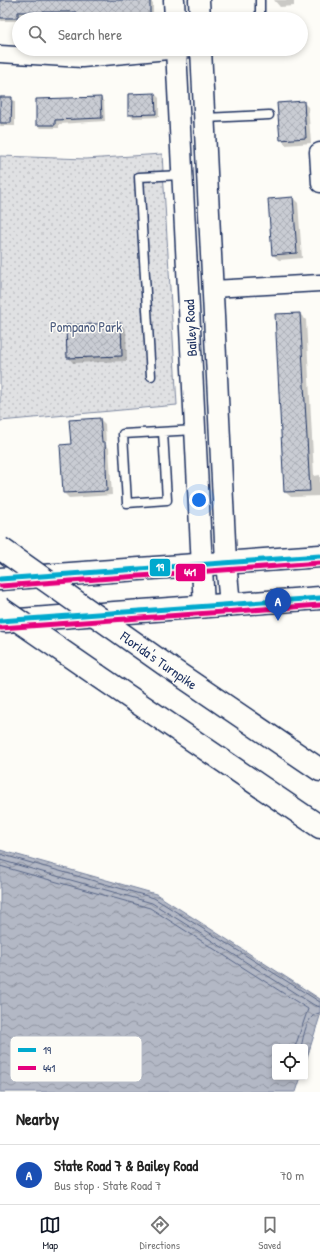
<!DOCTYPE html>
<meta charset="utf-8">
<style>
:root{--surface:#fff;--page:#f6f6f6;--text:#222;--muted:#767676;--line:#e0e0e0;--accent:#111827}
body{margin:0;font-family:"Patrick Hand",sans-serif;background:var(--page);color:var(--text)}
.controls{position:absolute;right:12px;bottom:12px;display:grid;overflow:hidden;border-radius:4px;box-shadow:0 2px 6px #0003}
.controls button{width:36px;height:36px;display:grid;place-items:center;padding:0;border:0;border-bottom:1px solid var(--line);background:var(--surface);color:var(--text);font:20px sans-serif}
.you{position:absolute;left:199px;top:500px;width:14px;height:14px;margin:-10px;border:3px solid #fff;border-radius:50%;background:#1a73e8;box-shadow:0 0 0 6px #1a73e833}
.badge{display:grid;place-items:center;width:26px;height:26px;border-radius:50%;background:var(--accent);color:#fff;font-size:13px;font-weight:700}
.pin{position:absolute;translate:-50% -33px;filter:drop-shadow(0 1px 2px #0008)}
.pin::after{content:'';position:absolute;top:21px;width:14px;height:12px;background:inherit;clip-path:polygon(0 0,100% 0,50% 100%)}
.list{margin:0;padding:0;list-style:none}
h2{display:flex;justify-content:space-between;align-items:center;height:52px;margin:0;padding:0 16px;font-size:17px}
h2 small{font-size:13px;font-weight:400;color:var(--muted)}
.list li{display:grid;grid-template-columns:26px 1fr auto;gap:12px;align-items:center;box-sizing:border-box;height:60px;padding:0 16px;border-top:1px solid var(--line)}
.list b{display:block;font-size:15px;white-space:nowrap}
.list p{margin:0;font-size:13px;white-space:nowrap;color:var(--muted)}
.list em{font-size:13px;font-style:normal;color:var(--muted)}
.icon{flex:none;width:22px;height:22px;fill:none;stroke:currentColor;stroke-width:2;stroke-linecap:round;stroke-linejoin:round}
.map{position:relative;flex:none;width:320px;height:1092px;overflow:hidden}
.search{position:absolute;background:var(--surface);box-shadow:0 2px 6px #0003;left:12px;right:12px;top:12px;height:44px;display:flex;align-items:center;gap:10px;box-sizing:border-box;padding:0 14px;border-radius:22px;color:var(--muted);font-size:15px}
.sheet{height:112px;background:var(--surface)}
nav{display:flex;justify-content:space-around;align-items:center;box-sizing:border-box;height:56px;border-top:1px solid var(--line);background:var(--surface);font-size:11px;color:var(--muted)}
nav a{display:grid;justify-items:center;gap:2px}
nav .on{color:var(--accent)}
.map>svg:first-child{display:block}
</style>
<div class="map">
<svg width="320" height="1092" viewBox="0 0 320 1092">
<defs>
<pattern id="park-dots" width="8" height="8" patternUnits="userSpaceOnUse"><rect width="8" height="8" fill="#e0e1e3"/><path d="M2 2h.1M6 6h.1" fill="none" stroke="#c0c1c5" stroke-width="1.8" stroke-linecap="round"/></pattern>
<pattern id="water-waves" width="16" height="10" patternUnits="userSpaceOnUse"><rect width="16" height="10" fill="#b3b8c5"/><path d="M0 5q4-4 8 0t8 0" fill="none" stroke="#9196a3"/></pattern>
<pattern id="building-cross-hatch" width="8" height="8" patternUnits="userSpaceOnUse"><rect width="8" height="8" fill="#c9ccd3"/><path d="M0 0l8 8M0 8l8-8" fill="none" stroke="#acb0b8"/></pattern>
</defs>
<rect width="100%" height="100%" fill="#fdfcf7"/>
<filter id="ink" filterUnits="userSpaceOnUse"><feTurbulence type="fractalNoise" baseFrequency=".025" numOctaves="2"/><feDisplacementMap in="SourceGraphic" scale="8" xChannelSelector="R" yChannelSelector="G"/><feConvolveMatrix kernelMatrix="1 2 1 2 8 2 1 2 1" color-interpolation-filters="sRGB"/></filter>
<g filter="url(#ink)">
<path fill="url(#park-dots)" stroke="#7e88a0" d="M162,154L177,405L0,421V156L86,159Z"/>
<path fill="url(#water-waves)" stroke="#76819c" d="M0,850L156,894L320,999V1016L305,1064V1047H275V1077H301L296,1092H0Z"/>
<path fill="#0003" d="M0,0H150L153,3V19H77V15L21,16V19H19V21H1Z
M274,0H294V6L280,7Z
M155,94L159,98V117L133,118L129,114Z
M0,98H11L15,101V126H0Z
M101,98L104,102L105,121L59,124V128H41L37,125Z
M303,102L308,107L311,143L286,145L281,139Z
M293,198L298,203L302,258L279,260L273,255Z
M300,314L306,320L314,476L320,475V496L291,497L285,492Z
M121,324L126,330L127,361L73,363L68,357Z
M100,419L105,424L106,445L109,448L112,495L69,498L64,493L72,445Z"/>
<g fill="none" stroke-linecap="round" stroke-linejoin="round">
<path stroke="#586687" stroke-width="1" d="M0,854L154,898L320,1002
M0,860L152,903L314,1005L320,1007
M0,866L150,908L308,1009L295,1047
M301,1047C304,1036 306,1014 320,1013"/>
</g>
<path fill="url(#building-cross-hatch)" stroke="#1b2f5e" d="M0,0H150V18L76,19V12H18V18H0Z
M155,93L156,114L128,115V94Z
M0,97H12L11,123H0Z
M101,97L102,118L55,120V125H36V99Z
M304,101L306,138L280,140L277,103Z
M293,197L297,253L272,255L268,199Z
M300,313L310,491L284,492L275,314Z
M121,323L122,356L67,358L66,325Z
M100,418L102,442H105L107,491L63,493L60,445L71,444L69,420Z"/>
<g fill="none" stroke-linecap="round" stroke-linejoin="round">
<g stroke="#1b2f5e" stroke-width="11">
<path id="service" d="M260,0V19
M205,118L269,115
M151,376L139,177L182,175
M163,432L167,500L127,503L123,434L195,430"/>
</g>
<g stroke="#1b2f5e" stroke-width="19">
<path id="minor" d="M0,54L82,59L190,49
M320,151L318,152L320,184
M213,289L320,283"/>
</g>
<g stroke="#1b2f5e" stroke-width="23">
<path id="tertiary" d="M174,0L175,19
M199,0L200,19
M176,49L204,607
M201,49L226,562L230,605"/>
</g>
<g stroke="#1b2f5e" stroke-width="25">
<path id="primary" d="M0,579L320,556
M5,621L320,598"/>
</g>
<g stroke="#1b2f5e" stroke-width="25">
<path id="motorway" d="M170,668L320,770
M97,675L320,827"/>
</g>
<use href="#service" stroke="#fdfcf7" stroke-width="8"/>
<use href="#minor" stroke="#fdfcf7" stroke-width="16"/>
<use href="#tertiary" stroke="#fdfcf7" stroke-width="20"/>
<use href="#primary" stroke="#fdfcf7" stroke-width="22"/>
<use href="#motorway" stroke="#fdfcf7" stroke-width="22"/>
<g stroke="#1b2f5e" stroke-width="25" stroke-linecap="butt">
<path id="motorway-bridge" d="M0,548L170,668
M0,608L97,675"/>
</g>
<use href="#motorway-bridge" stroke="#fdfcf7" stroke-width="22"/>
<g stroke="#fdfcf7" stroke-width="8">
<path id="bus-1" d="M0,579L320,556
M0,621L320,598"/>
</g>
<g stroke="#fdfcf7" stroke-width="8">
<path id="bus-2" d="M1,586L320,563
M1,628L320,605"/>
</g>
<use href="#bus-1" stroke="#00a9ce" stroke-width="5"/>
<use href="#bus-2" stroke="#e5007d" stroke-width="5"/>
</g>
</g>
<g text-anchor="middle" dominant-baseline="central" stroke-width="3" stroke-linejoin="round" paint-order="stroke">
<g font-size="14" fill="#4c5c7f" stroke="#fdfcf7">
<text x="86" y="326">Pompano Park</text>
</g>
<g font-size="14" fill="#1b2f5e" stroke="#fdfcf7">
<text transform="translate(190 328) rotate(-93)">Bailey Road</text>
<text transform="translate(159 660) rotate(35)">Florida's Turnpike</text>
</g>
</g>
<rect x="10" y="1036" width="132" height="46" rx="6" fill="#fdfcf7" stroke="#b9bec9" stroke-width="1"/>
<rect x="18" y="1048" width="18" height="4" fill="#00a9ce"/>
<rect x="18" y="1066" width="18" height="4" fill="#e5007d"/>
<g font-size="11" fill="#1b2f5e">
<text x="43" y="1054">19</text>
<text x="43" y="1072">441</text>
</g>
<g stroke="#fdfcf7" stroke-width="1.5">
<rect x="149" y="558" width="22" height="19" rx="4" fill="#00a9ce"/>
<rect x="175" y="563" width="31" height="19" rx="4" fill="#e5007d"/>
</g>
<g font-size="11" text-anchor="middle" font-weight="bold" fill="#fff">
<text x="160" y="571">19</text>
<text x="190" y="576">441</text>
</g>
</svg>
<div class="controls">
<button><svg class="icon" aria-label="locate" viewBox="0 0 24 24"><circle cx="12" cy="12" r="6"/><path d="M12 2v4M12 18v4M2 12h4M18 12h4"/></svg></button>
</div>
<div class="you"></div>
<div class="pin badge" style="left:278px;top:621px;background:#1a4fb4">A</div>
<div class="search"><svg class="icon" aria-label="search" viewBox="0 0 24 24"><circle cx="10" cy="10" r="6"/><path d="M15 15l6 6"/></svg>Search here</div>
</div>
<section class="sheet">
<h2>Nearby<small></small></h2>
<ul class="list">
<li><span class="badge" style="background:#1a4fb4">A</span><div><b>State Road 7 &amp; Bailey Road</b><p>Bus stop · State Road 7</p></div><em>70 m</em></li>
</ul>
</section>
<nav>
<a class="on"><svg class="icon" aria-label="map" viewBox="0 0 24 24"><path d="M3 6l6-2 6 2 6-2v14l-6 2-6-2-6 2zM9 4v14M15 6v14"/></svg>Map</a>
<a><svg class="icon" aria-label="directions" viewBox="0 0 24 24"><path d="M12 3l9 9-9 9-9-9zM9 14v-3h6M13 9l2 2-2 2"/></svg>Directions</a>
<a><svg class="icon" aria-label="saved" viewBox="0 0 24 24"><path d="M7 4h10v16l-5-4-5 4z"/></svg>Saved</a>
</nav>
